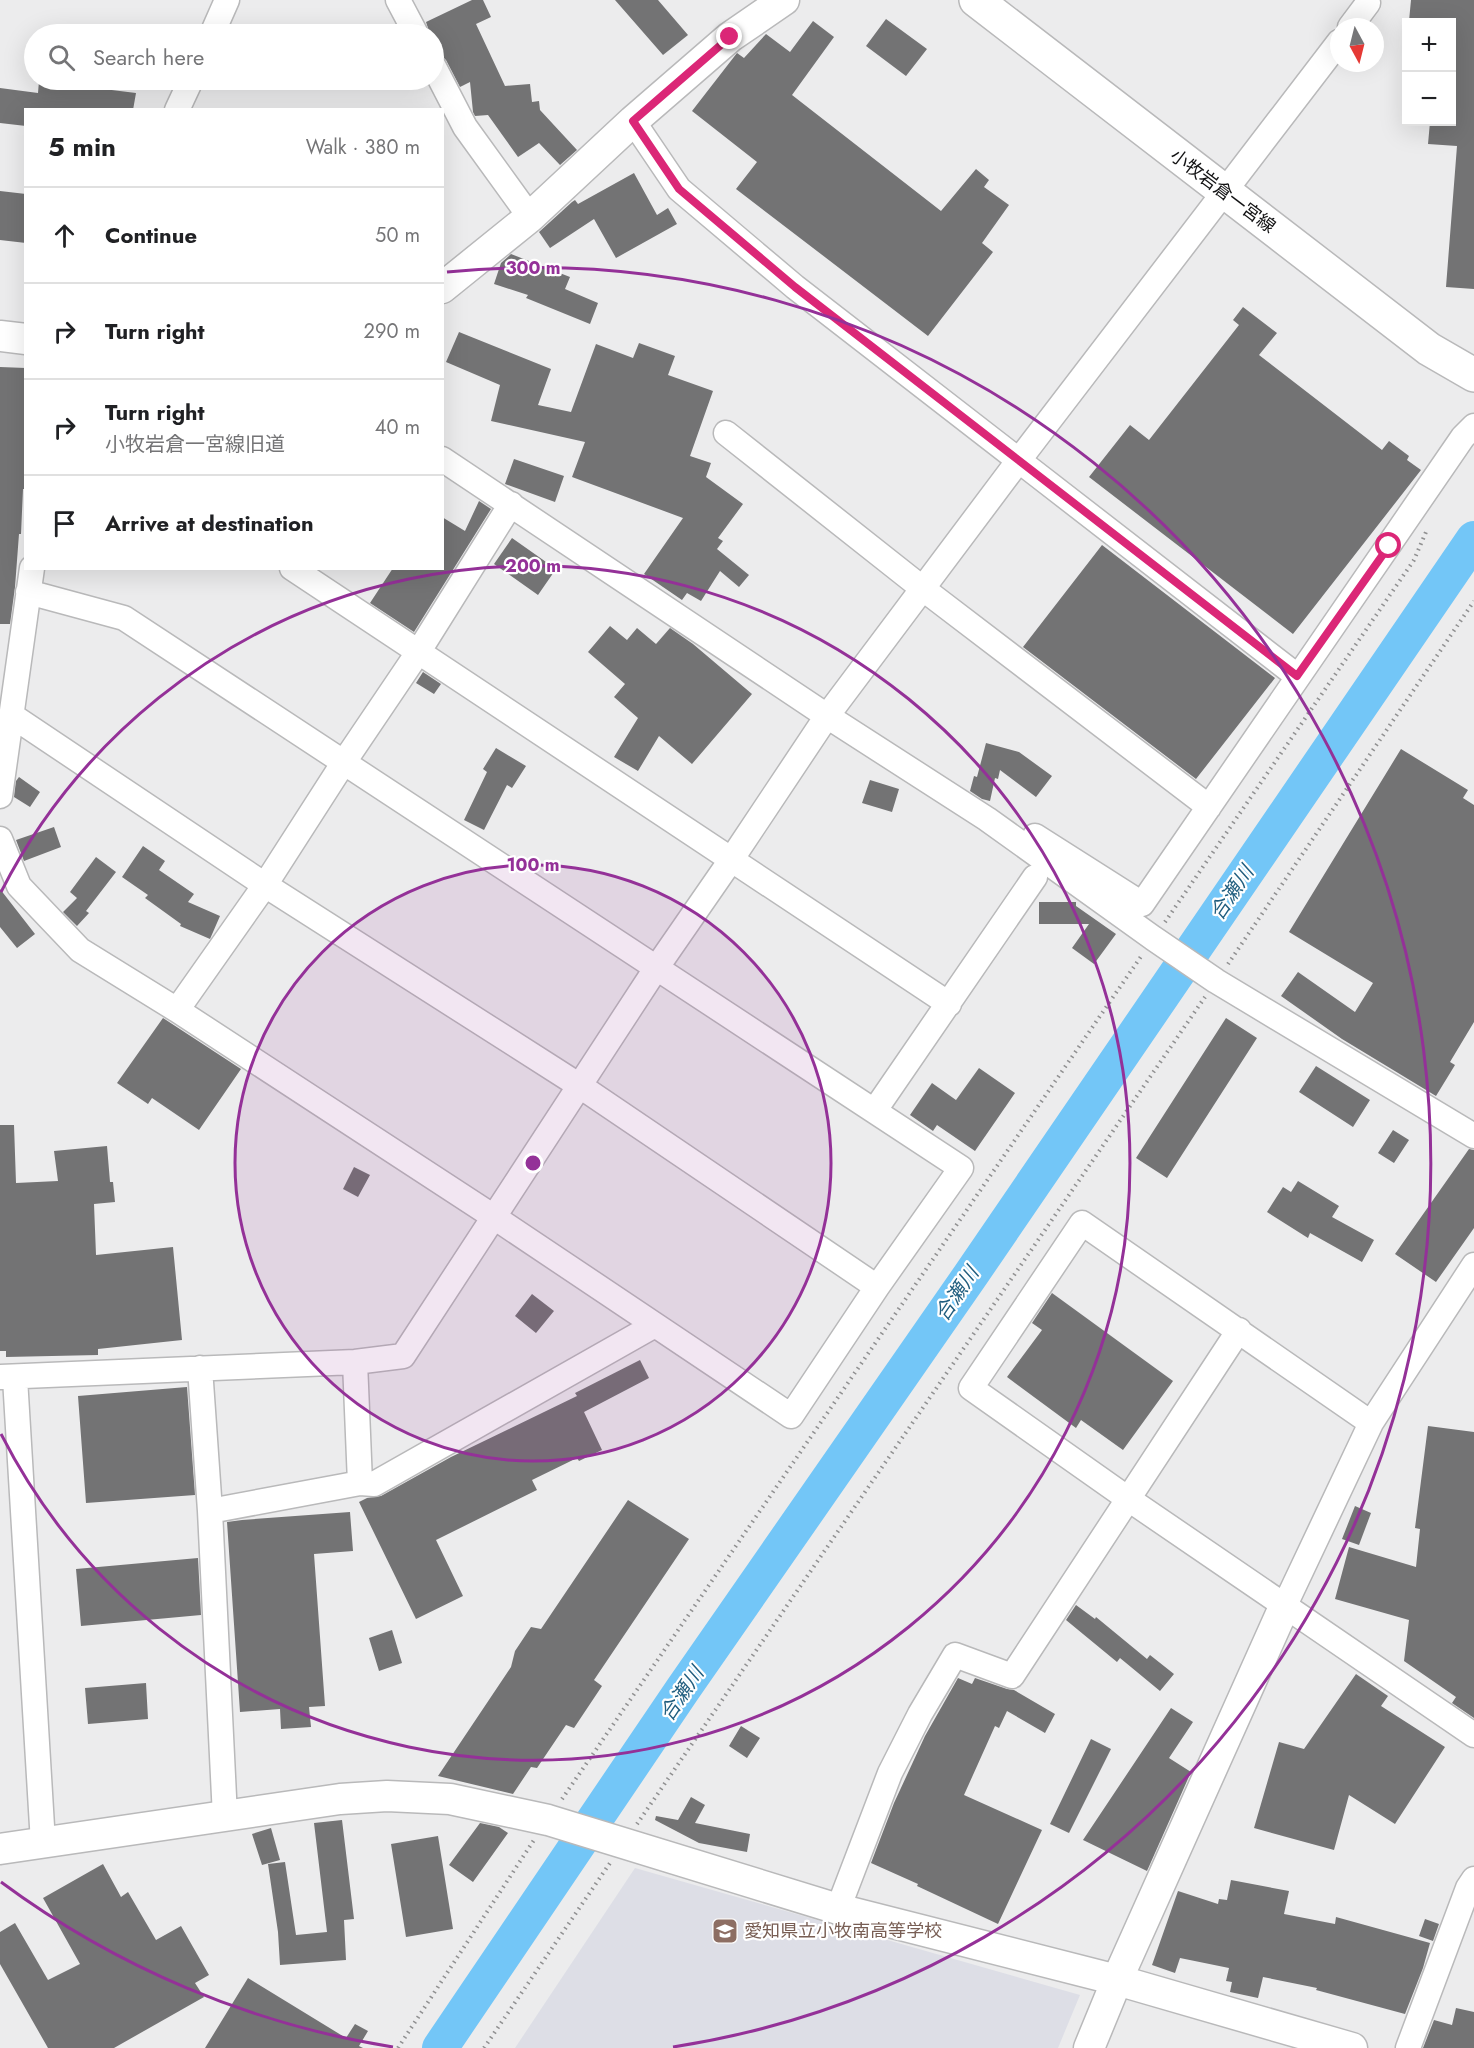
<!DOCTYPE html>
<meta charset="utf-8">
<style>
:root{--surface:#fff;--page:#f6f6f6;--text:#202124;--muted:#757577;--line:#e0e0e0}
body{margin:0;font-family:Jost,"Noto Sans JP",sans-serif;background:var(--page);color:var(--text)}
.controls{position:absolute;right:18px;top:18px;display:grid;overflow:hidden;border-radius:0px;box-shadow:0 6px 24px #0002}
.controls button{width:54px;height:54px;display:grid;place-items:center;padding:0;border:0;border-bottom:2px solid var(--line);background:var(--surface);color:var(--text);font:30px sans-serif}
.compass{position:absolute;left:1330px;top:18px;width:54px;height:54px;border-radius:50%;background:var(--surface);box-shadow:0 6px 24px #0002;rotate:173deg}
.stop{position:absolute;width:18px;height:18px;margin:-14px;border:4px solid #db2777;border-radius:50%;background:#fff}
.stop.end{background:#db2777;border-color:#fff;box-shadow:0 2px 6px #0008}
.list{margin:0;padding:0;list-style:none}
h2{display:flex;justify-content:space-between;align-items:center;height:78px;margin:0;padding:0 24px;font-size:26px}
h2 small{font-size:20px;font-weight:400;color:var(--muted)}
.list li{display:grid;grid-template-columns:39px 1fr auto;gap:18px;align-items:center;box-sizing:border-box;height:96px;padding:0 24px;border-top:2px solid var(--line)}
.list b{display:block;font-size:22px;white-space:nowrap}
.list p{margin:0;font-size:20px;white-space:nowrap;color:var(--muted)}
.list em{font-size:20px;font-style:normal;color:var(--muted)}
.icon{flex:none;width:33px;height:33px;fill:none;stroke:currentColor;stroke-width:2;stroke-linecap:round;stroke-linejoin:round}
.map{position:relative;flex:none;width:1474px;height:2048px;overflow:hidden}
.search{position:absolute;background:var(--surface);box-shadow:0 6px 24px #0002;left:24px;top:24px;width:420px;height:66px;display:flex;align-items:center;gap:15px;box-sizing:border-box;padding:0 21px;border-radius:33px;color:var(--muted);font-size:22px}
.panel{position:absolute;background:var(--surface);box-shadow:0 6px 24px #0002;left:24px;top:108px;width:420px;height:462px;border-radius:0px}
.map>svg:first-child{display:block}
</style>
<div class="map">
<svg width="1474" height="2048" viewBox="0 0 1474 2048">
<rect width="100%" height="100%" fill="#ececed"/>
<path fill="#dddee6" d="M635,1868L1080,1995L1058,2048H515Z"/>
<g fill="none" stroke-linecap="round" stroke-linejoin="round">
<path stroke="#73c6f7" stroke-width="36" d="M440,2048L683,1689L970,1276L1474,539"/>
</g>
<path fill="#737374" d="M472,0H483L491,17L476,24L505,86L530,84L532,102L539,101L540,110L577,150L560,165L539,143L518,157L488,115L475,116L473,112L470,82L460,87L446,60L441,55L434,53V34H430L426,22Z
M615,0H658L688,35L663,55Z
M1411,0H1474V289L1446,287L1457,146L1428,144L1430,122H1452V22L1409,21Z
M886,19L927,49L906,76L866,46Z
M813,21L834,37L792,95L941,211L976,169L989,180L984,187L1009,205L982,243L993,252L928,336L736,189L757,162L692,111L737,53L744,58L766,34L790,52Z
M39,81L136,93L133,110H26V126L0,123V88L38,93Z
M634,173L657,215L668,208L677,224L616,258L594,219L550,248L539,232L572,202L575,200L578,204Z
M0,191L26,194V243L0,240Z
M511,254L570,277L565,289L598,303L590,324L526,298L528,295L494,284L501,263Z
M1243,307L1277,333L1259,355L1382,450L1389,441L1409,456L1407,460L1421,470L1293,634L1089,477L1130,425L1149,440L1239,325L1233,320Z
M459,332L551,369L538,405L571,412L596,344L633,358L639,343L675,356L668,375L713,391L690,456L711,463L706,477L743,504L718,538L723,541L717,549L749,575L739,587L720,571L701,601L687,593L682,600L644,574L683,518L572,477L585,442L491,421L500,385L446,362Z
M0,367L26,368V489H23L21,534H19L15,587L10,624H0Z
M514,459L564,476L555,502L505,484Z
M479,501L491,509L414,632L370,603L393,568H442V517L465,531Z
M512,538L556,569L538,595L494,564Z
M1102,545L1275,678L1196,779L1023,647Z
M610,626L627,640L637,628L656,644L670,628L693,644L752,694L692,764L659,736L638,771L614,757L638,718L614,697L625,684L588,652Z
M423,672L441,684L434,694L416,683Z
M986,743L1019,752L1052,776L1036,797L1000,770L998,779L995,778L990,801L982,799L970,791L974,776L977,777Z
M496,748L526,766L512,788L507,785L484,830L464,820L487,772L483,769Z
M1401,749L1468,790L1463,798L1474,805V1022L1450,1062L1455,1065L1436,1096L1342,1039L1281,996L1298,972L1355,1012L1373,983L1289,932Z
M19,777L40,792L30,807L14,797L16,781Z
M870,780L899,789L892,812L862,803Z
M54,827L61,847L24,861L16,840Z
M143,846L165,861L159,870L194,894L188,902L220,916L210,939L180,926L181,924L145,898L148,895L122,877Z
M96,857L116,872L86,911L89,913L77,926L63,912L77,898L70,892Z
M0,889L35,934L17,948L0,927Z
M1039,902H1076V906L1116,934L1094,964L1072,948L1089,924H1039Z
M163,1018L241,1069L199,1130L152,1098L148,1104L117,1083Z
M1226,1018L1257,1038L1167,1178L1136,1158Z
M1316,1066L1370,1100L1353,1127L1299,1092Z
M979,1068L1015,1093L975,1151L937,1125L933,1131L910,1115L932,1083L956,1100Z
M0,1125H14L16,1183L58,1181L54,1151L107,1146L110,1182H113L115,1202L94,1204L96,1255L173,1247L182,1340L98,1349V1355L6,1357V1351H0Z
M1393,1130L1409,1140L1394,1163L1378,1153Z
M1469,1149L1474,1150V1228L1436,1282L1395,1254Z
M354,1167L370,1175L358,1197L343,1189Z
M1298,1181L1339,1206L1332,1217L1374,1240L1362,1262L1310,1233L1308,1238L1267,1212L1283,1187L1291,1192Z
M1052,1293L1173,1381L1123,1450L1081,1420L1076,1428L1007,1377L1042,1330L1032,1323Z
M532,1294L554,1311L536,1333L515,1316Z
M640,1360L649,1378L584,1412L602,1450L579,1461L577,1458L532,1480L537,1490L436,1540L463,1596L416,1619L359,1502L367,1498L381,1496L451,1457L577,1396L575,1393Z
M187,1387L195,1495L86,1503L78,1396Z
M1428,1426L1474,1432V1718L1452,1703L1456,1697L1404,1661L1409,1620L1335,1599L1349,1547L1416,1567L1420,1529L1415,1528Z
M628,1500L689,1539L594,1680L602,1686L574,1728L566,1725L537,1768L531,1767L513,1794L438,1776L511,1667L515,1651L531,1627L541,1629Z
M1355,1506L1371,1513L1359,1545L1342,1539Z
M350,1512L353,1551L314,1554L325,1706L309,1707L311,1727L281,1729L280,1709L240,1712L227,1522L242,1520Z
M198,1558L201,1615L81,1626L76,1569Z
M1076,1605L1095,1619L1096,1617L1147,1659L1150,1655L1174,1674L1160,1691L1120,1658L1117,1662L1066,1620Z
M392,1630L402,1663L379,1671L369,1638Z
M1356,1674L1388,1696L1381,1706L1445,1747L1395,1824L1349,1795L1334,1850L1254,1828L1279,1742L1304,1749Z
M958,1678L972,1684L975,1678L1007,1689L1014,1690L1055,1714L1045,1733L1007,1711L999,1728L995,1726L964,1795L1042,1830L998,1924L917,1886L918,1884L871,1863L894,1803L925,1736Z
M146,1683L148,1719L88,1724L85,1688Z
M1171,1708L1193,1722L1169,1758L1191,1772L1147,1871L1083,1840Z
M741,1726L760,1738L747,1758L729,1746Z
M1091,1739L1111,1749L1069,1833L1050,1824Z
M691,1797L705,1805L695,1823L750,1834L747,1852L699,1843L655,1820L656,1816L678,1820Z
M342,1820L354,1919L344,1920L346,1960L280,1965L278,1932L268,1864L285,1862L296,1935L327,1932L314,1823Z
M480,1823L499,1827L508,1833L473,1882L449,1865Z
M271,1828L280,1860L262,1865L252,1834Z
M438,1836L453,1929L406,1937L391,1844Z
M103,1864L121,1897L128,1892L156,1940L181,1926L209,1975L195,1983L204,1997L114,2048H48L0,1964V1932L15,1923L48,1980L80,1964L43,1898Z
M1231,1880L1289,1891L1284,1914L1335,1924L1336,1917L1430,1943L1423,1968L1405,2014L1316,1990L1317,1988L1263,1977L1258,1998L1230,1992L1232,1982L1226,1981L1229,1968L1180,1958L1175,1973L1152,1965L1178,1891L1218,1904L1219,1899L1227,1900Z
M1425,1919L1439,1924L1433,1941L1419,1936Z
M248,1978L346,2038L355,2024L368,2031L359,2046L363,2048H205Z
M1456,2008L1474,2012V2048H1423L1434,2020L1452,2025Z"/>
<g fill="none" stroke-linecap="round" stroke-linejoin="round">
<g stroke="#b9b9ba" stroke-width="27">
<path id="minor" d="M398,0L416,34
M1350,27L1368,3
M212,34L227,0
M434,67L465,127L530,217
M177,110L191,80
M633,121L679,189L795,287L1297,676
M726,433L922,588L1209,807
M442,459L827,716L987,819L1153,938L1216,981L1474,1136
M292,568L949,1004
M11,715L265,885L580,1086L877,1287
M0,796L32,568
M1035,836L1142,904L1463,437L1474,426
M0,839L19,886L80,950L177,1010L494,1217L791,1416L877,1287L961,1168L124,618L28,592
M177,1010L265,885L344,762L419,651L511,504
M875,1110L1035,877
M355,1362L360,1483
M200,1368L210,1511L225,1817
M0,1377L355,1362L403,1356L657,967L731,860L827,716L1019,460L1339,42
M15,1378L43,1843
M1371,1423L1082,1223L971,1388L1127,1498L1474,1735
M210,1511L360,1483L374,1484L655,1325
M1285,1605L1371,1423L1474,1265
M838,1909L890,1773L920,1714L955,1655L1012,1676L1239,1330
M1408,2048L1468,1888L1474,1879"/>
</g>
<g stroke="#b9b9ba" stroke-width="33">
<path id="tertiary" d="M442,288L530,217L633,121L730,37L784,0
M0,336L26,339
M0,1849L340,1799L387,1796L450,1799L548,1820L838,1909L1117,1980L1352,2048
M1089,2048L1117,1980L1285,1605"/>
</g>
<g stroke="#b9b9ba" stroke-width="36">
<path id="secondary" d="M976,0L1429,349L1474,375"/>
</g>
<path stroke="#909091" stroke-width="4" stroke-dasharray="1.5 4.5" stroke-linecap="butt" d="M1165,922L1414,560L1426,532
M1228,964L1474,601
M562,1799L1142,955
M637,1824L1205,997
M398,2048L534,1840
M484,2048L610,1863"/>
<use href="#minor" stroke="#fff" stroke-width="24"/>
<use href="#tertiary" stroke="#fff" stroke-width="30"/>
<use href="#secondary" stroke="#fff" stroke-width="33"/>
</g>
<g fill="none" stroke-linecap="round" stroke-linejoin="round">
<path stroke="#db2777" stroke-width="8" d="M730,37L633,121L679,189L795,287L1297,676L1389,546"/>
</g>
<circle cx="533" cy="1163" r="298" fill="#943198" fill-opacity=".12"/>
<g fill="none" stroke="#943198" stroke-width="3">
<circle cx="533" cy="1163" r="298"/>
<path d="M1 892A597 597 0 1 1 1 1434"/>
<path d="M393 2047A895 895 0 0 1 1 1882M447 272A895 895 0 0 1 673 2047"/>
</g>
<defs>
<g id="school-square" transform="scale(1.35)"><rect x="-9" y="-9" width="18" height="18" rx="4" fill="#8d6e63" stroke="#fff"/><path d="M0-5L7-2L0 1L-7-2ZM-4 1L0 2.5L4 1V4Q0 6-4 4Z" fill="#fff"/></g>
</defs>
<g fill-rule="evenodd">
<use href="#school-square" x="725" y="1931"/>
</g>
<g text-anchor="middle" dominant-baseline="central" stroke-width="4.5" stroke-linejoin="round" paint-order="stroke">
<g font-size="18" fill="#121213" stroke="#fff">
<text transform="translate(1223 191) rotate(37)">小牧岩倉一宮線</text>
</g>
<g font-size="18" fill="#785e54" stroke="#fff" text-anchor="start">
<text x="744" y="1931">愛知県立小牧南高等学校</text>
</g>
<g font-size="20" font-style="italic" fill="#215e7f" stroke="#fff">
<text transform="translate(1232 893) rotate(-56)">合瀬川</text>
<text transform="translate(957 1294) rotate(-56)">合瀬川</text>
<text transform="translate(682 1694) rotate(-56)">合瀬川</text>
</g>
</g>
<circle cx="533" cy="1163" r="9" fill="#943198" stroke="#fff" stroke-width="3"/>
<g font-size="18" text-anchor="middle" font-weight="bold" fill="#943198" stroke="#fff" stroke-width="4.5" stroke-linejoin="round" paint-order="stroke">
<text x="533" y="274">300 m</text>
<text x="533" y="572">200 m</text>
<text x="533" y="871">100 m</text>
</g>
</svg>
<div class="controls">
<button>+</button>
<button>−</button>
</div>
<svg class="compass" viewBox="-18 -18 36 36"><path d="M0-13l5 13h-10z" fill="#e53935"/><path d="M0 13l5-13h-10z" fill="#757577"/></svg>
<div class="stop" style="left:1389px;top:546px"></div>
<div class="stop end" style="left:730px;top:37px"></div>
<div class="search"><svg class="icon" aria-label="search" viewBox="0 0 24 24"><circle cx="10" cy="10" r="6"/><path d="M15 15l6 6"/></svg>Search here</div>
<section class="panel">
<h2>5 min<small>Walk · 380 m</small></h2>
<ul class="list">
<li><svg class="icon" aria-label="ahead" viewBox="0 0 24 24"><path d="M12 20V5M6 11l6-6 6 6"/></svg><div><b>Continue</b></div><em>50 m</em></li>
<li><svg class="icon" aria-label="right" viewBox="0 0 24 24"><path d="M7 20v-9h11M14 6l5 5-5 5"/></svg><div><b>Turn right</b></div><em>290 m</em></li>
<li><svg class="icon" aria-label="right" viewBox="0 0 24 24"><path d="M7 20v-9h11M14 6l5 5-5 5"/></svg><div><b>Turn right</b><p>小牧岩倉一宮線旧道</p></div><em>40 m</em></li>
<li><svg class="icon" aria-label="arrive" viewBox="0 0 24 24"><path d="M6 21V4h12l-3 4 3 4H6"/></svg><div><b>Arrive at destination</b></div></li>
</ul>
</section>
</div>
